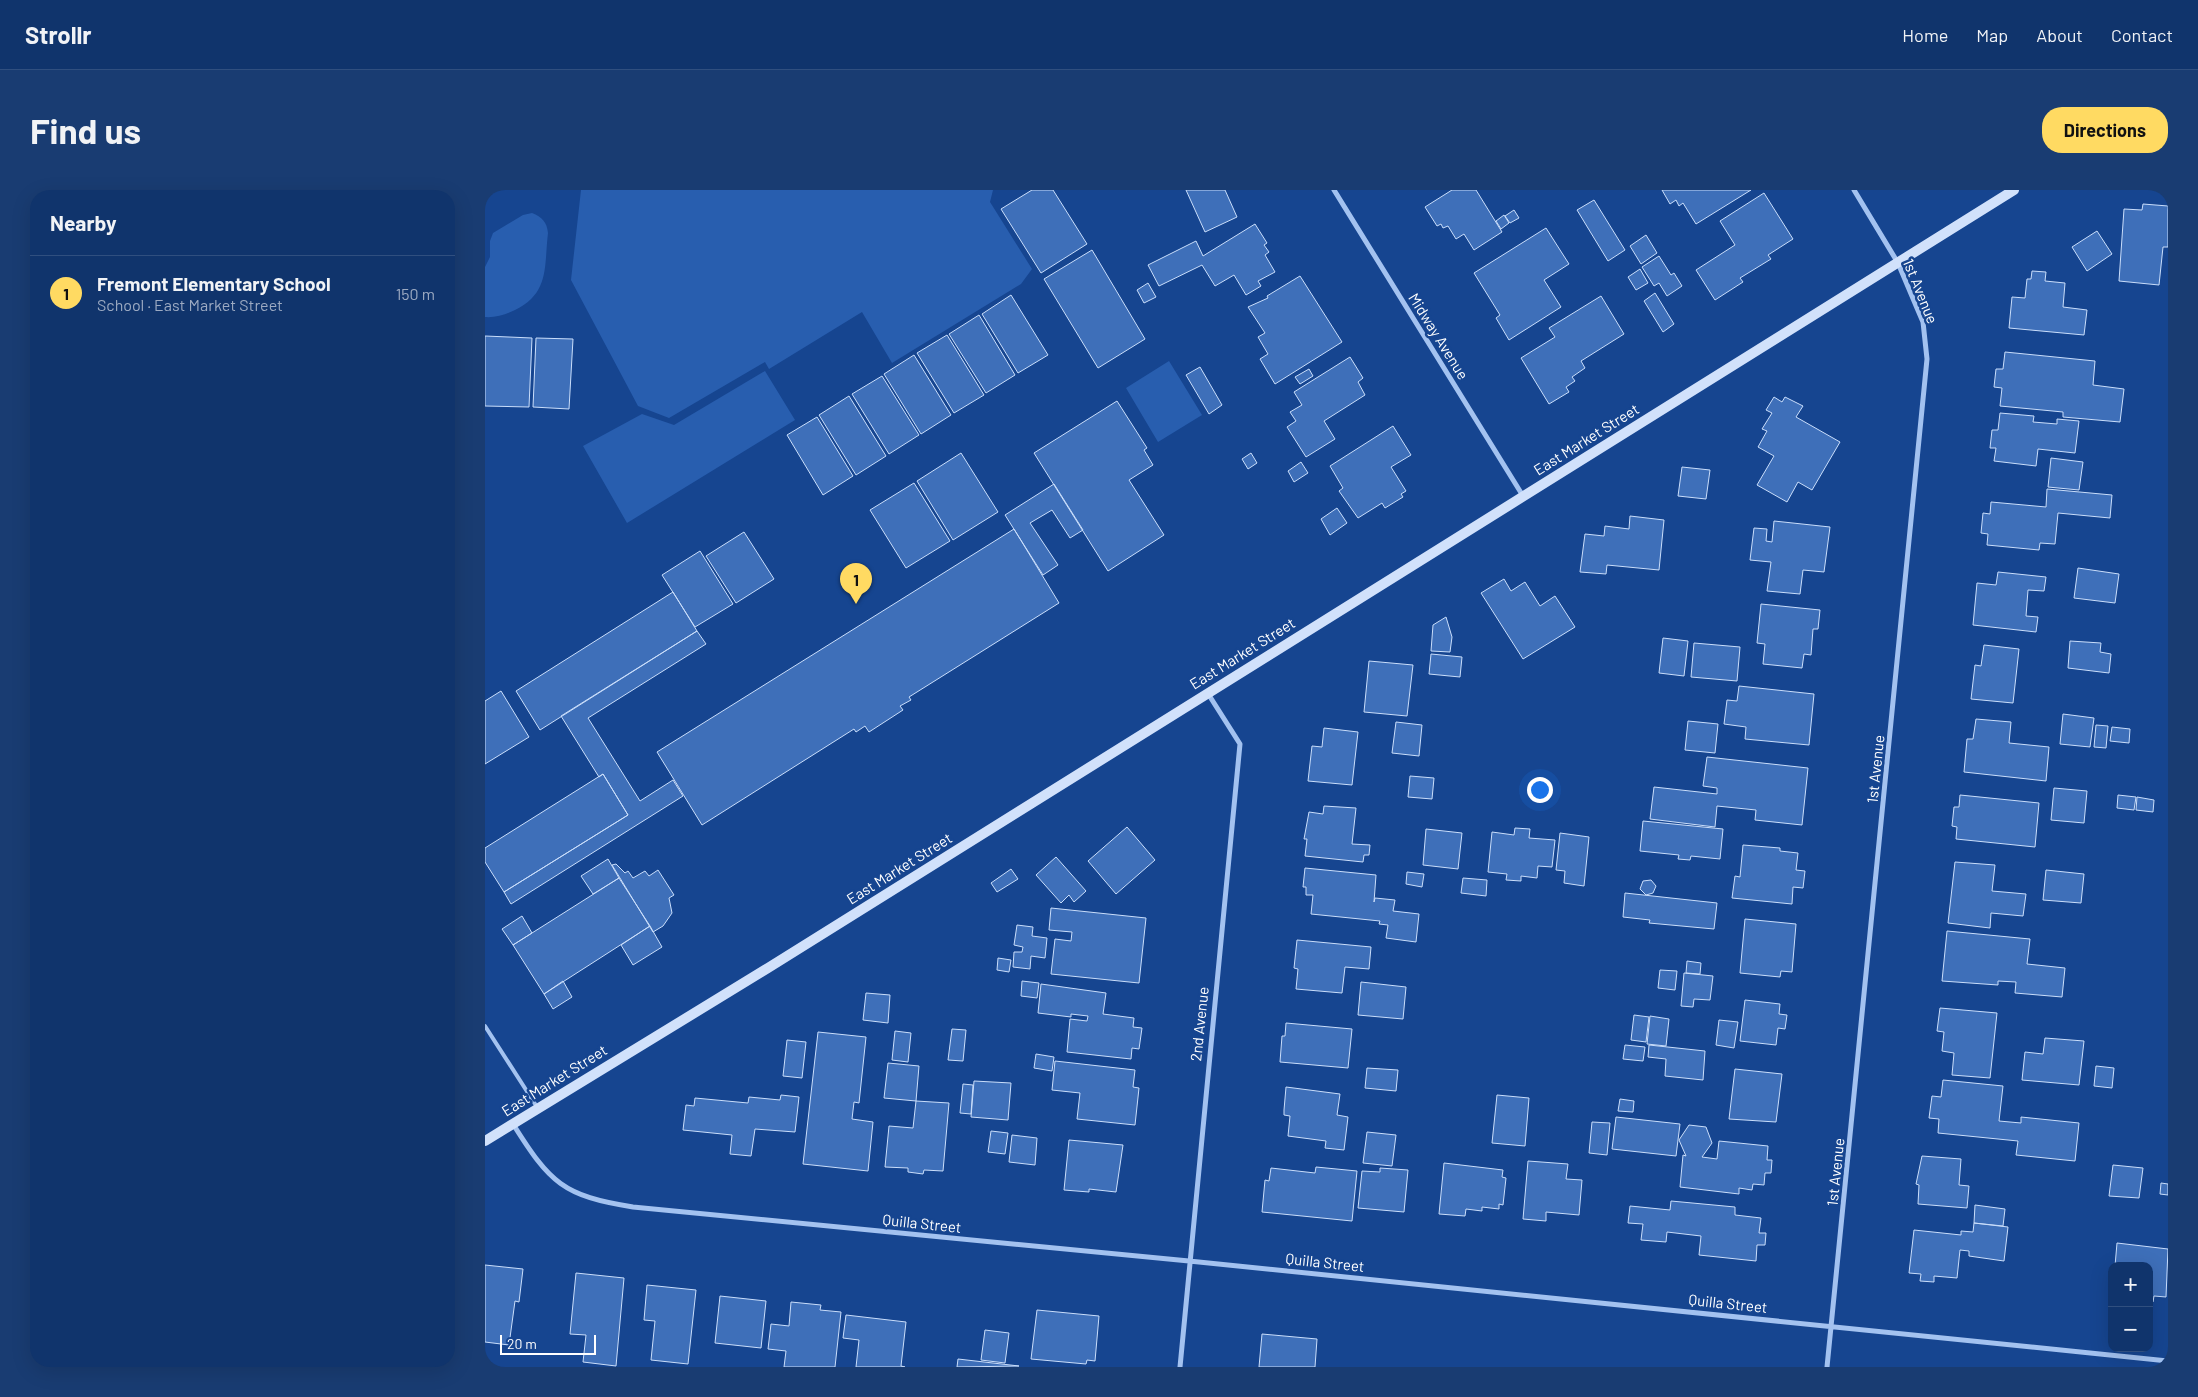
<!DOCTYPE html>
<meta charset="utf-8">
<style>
:root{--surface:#10346c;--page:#193c72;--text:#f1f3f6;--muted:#9caac2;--line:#304f7f;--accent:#ffda62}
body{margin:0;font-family:Barlow,sans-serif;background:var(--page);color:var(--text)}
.controls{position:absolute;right:15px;bottom:15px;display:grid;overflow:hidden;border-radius:10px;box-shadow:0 5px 20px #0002}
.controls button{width:45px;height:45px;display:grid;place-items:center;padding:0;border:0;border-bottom:1px solid var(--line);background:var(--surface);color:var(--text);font:25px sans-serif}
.scale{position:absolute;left:15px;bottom:12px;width:96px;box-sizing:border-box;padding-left:5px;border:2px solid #fff;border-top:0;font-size:14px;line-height:18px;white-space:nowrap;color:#fff;-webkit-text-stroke:4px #164590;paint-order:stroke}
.you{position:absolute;left:1054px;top:599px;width:18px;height:18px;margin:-12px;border:4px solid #fff;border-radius:50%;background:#1a73e8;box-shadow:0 0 0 8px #1a73e833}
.badge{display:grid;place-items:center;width:32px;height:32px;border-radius:50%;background:var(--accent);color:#111;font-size:16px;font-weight:700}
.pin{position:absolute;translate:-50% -41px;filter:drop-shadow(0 1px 2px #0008)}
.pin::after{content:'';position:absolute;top:26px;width:18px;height:15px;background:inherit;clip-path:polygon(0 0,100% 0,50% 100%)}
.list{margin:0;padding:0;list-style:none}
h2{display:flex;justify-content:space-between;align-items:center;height:65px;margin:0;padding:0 20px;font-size:21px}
h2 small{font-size:16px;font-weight:400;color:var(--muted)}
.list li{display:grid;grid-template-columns:32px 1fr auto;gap:15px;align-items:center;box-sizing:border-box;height:75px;padding:0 20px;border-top:1px solid var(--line)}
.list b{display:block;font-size:19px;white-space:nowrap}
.list p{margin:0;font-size:16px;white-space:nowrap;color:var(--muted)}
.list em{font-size:16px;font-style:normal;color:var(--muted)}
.map{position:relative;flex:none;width:1683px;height:1177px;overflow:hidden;border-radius:20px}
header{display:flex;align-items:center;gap:30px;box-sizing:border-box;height:70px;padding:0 25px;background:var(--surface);border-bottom:1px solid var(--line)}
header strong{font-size:24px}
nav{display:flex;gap:28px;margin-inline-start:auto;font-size:18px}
.intro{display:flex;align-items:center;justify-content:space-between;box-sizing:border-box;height:120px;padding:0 30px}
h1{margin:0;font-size:35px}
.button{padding:12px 22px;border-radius:20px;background:var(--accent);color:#111;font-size:18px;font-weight:700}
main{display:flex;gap:30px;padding:0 30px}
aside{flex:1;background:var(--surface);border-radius:20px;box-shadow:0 5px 20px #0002}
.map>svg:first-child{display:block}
</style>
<header>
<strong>Strollr</strong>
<nav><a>Home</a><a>Map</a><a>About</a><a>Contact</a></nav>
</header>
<div class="intro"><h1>Find us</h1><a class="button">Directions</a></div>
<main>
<aside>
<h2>Nearby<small></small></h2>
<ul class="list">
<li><span class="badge">1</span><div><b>Fremont Elementary School</b><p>School · East Market Street</p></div><em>150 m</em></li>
</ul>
</aside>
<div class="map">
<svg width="1683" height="1177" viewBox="0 0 1683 1177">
<rect width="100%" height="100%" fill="#164590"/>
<path fill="#285eaf" d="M96,0H508L505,12L547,79L536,94L407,173L377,122L284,179L280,172L184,228L153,216L86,90Z
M47,23C57,27 62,32 63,43C59,76 65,103 30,120C22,124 10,128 0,127V77L5,67V51L8,43L38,25Z
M684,171L717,225L673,252L641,198Z
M280,181L310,230L142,333L98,256L157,224L189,235Z"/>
<path fill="#3e6fb9" stroke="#cadefb" d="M547,0H568L602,54L556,83L516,19Z
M701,0H740L752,27L720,42Z
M967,0H991L1017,42L989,60L979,44L971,49L963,36L958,38L956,34L952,36L940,17Z
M1177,0H1266L1211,34L1198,13L1194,16L1191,10L1185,14Z
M1279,3L1308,49L1283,65L1286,69L1255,88L1258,92L1230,110L1211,80L1250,55L1235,31Z
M1109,10L1140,60L1123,71L1092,20Z
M1658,14L1683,16V57H1678L1674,95L1634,91L1639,19L1657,20Z
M1029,20L1034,28L1025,33L1020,26Z
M1019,25L1024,33L1016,39L1011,31Z
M770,34L782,53L779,55L784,62L780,65L790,82L773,91L776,96L761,105L749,85L730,96L717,75L674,96L663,75L711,51L718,66Z
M1061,38L1084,74L1059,90L1076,117L1024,150L1011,128L1015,125L989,83Z
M1612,41L1627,64L1602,81L1587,57Z
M1161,45L1172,63L1156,74L1145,56Z
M607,60L660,149L613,178L559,89Z
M1174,66L1186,85L1189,83L1197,96L1182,106L1174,93L1169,96L1157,77Z
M1155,79L1163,93L1151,100L1143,87Z
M1547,81L1561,82L1560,91L1580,93L1578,117L1602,120L1599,145L1524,138L1527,107L1540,108L1542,89H1546Z
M815,86L857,152L790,194L775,169L783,164L773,147L780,143L763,117L783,108L782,106Z
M663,93L671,107L659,113L652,100Z
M1170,103L1189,134L1178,142L1159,111Z
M526,105L563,165L533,183L497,124Z
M1116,106L1139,144L1096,171L1100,178L1087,187L1090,191L1081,197L1084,202L1064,214L1036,168L1070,147L1064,138Z
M494,125L530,185L501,203L464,144Z
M462,145L499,205L469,223L432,163Z
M0,146L47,148L44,217L0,216Z
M51,148L88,149L84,219L48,217Z
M1520,162L1610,171L1608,195L1639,199L1635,232L1578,227V222L1515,216L1517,198L1509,197L1511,179H1518Z
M429,165L466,225L436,244L399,184Z
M865,167L878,188L873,192L880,205L839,231L850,249L821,267L802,237L811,231L805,222L817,215L809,202Z
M715,177L737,215L724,224L701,185Z
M824,179L828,186L815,194L810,187Z
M397,186L434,245L404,264L367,204Z
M364,206L401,266L371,285L334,225Z
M1289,207L1297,212L1300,207L1318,216L1311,227L1355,252L1327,300L1313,292L1302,312L1272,295L1289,266L1273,257L1282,241L1277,239L1287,223L1281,220Z
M632,211L662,258L659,260L668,275L644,290L679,345L623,381L549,263Z
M1515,223L1549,226L1548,232L1572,234V229L1594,231L1590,263L1553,259L1551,276L1509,271L1511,258H1505L1507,240H1513Z
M332,227L368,286L338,305L302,245Z
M908,236L926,265L906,277L921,301L916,304L918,307L900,318L897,313L873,328L854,301L858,298L845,276Z
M476,263L513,322L468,350L432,291Z
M766,263L772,273L763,279L757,269Z
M1566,268L1598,272L1594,300L1563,297Z
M816,272L823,283L809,292L803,281Z
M1197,277L1225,280L1221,309L1193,306Z
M429,293L465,351L421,378L385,320Z
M569,294L598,340L585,348L567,320L545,333L573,375L558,385L520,325Z
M1562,299L1627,305L1625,328L1573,323L1570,354L1555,353L1554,360L1502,355L1503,344L1496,343L1498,323L1505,324L1506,312L1561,317Z
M852,318L862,333L845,345L836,329Z
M1145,326L1179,330L1174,380L1122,375L1121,384L1095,382L1100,344L1119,346L1120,336L1144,339Z
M1289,331L1345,337L1339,382L1318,380L1315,404L1282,401L1286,372L1265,370L1269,338L1282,339L1281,351L1287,352Z
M529,339L574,413L424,507L426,510L415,516L418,520L384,542L380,536L371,542L369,539L217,635L172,562Z
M259,342L289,389L251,413L221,366Z
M215,361L248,414L210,437L177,385Z
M1593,378L1634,384L1630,413L1589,408Z
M1513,382L1561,387L1559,401L1543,400L1541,426L1553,427L1551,442L1488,435L1492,393L1511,395Z
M1019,389L1026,401L1040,392L1055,416L1070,406L1090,437L1038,469L996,403Z
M188,402L212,441L55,540L31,501Z
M1276,414L1335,420L1333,439H1328L1326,465L1319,464L1317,478L1278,474L1280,454L1272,453Z
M961,427L967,447L965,462L946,461L948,435Z
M212,441L221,454L103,528L155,611L188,590L198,606L26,714L19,702L143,625L118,584L114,587L76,526Z
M1178,448L1203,451L1199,486L1174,483Z
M1585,451L1616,453L1615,462L1626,464L1624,483L1583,478Z
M1209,453L1255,457L1252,491L1206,487Z
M1499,455L1534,459L1528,513L1486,509L1490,475L1496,476Z
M946,464L977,467L975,487L944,484Z
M884,471L928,475L922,526L879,522Z
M1254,496L1329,504L1324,555L1260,549L1261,537L1239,534L1242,510L1252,511Z
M16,501L44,547L0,574V511Z
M1578,524L1609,528L1605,557L1575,554Z
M1491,529L1526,532L1524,553L1564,557L1561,591L1479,582L1482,549H1488Z
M1203,531L1233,534L1230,563L1200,560Z
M911,532L937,535L934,566L907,563Z
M1611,535L1623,536L1621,558L1609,557Z
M1627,537L1645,539L1644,553L1625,551Z
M839,538L873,542L867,595L823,591L827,556L837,557Z
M1222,567L1323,578L1317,635L1270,630L1271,620L1232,616L1230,637L1165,629L1169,597L1232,604V598L1218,596Z
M118,584L143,625L19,702L0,672V658Z
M925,586L949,588L947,609L923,607Z
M1569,598L1602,601L1599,633L1566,630Z
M1475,605L1554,613L1550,657L1471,649L1472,637L1467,636L1469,617H1474Z
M1633,605L1651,607L1649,620L1632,618Z
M1652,607L1669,610L1668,622L1651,620Z
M839,616L871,618L867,654L885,655L884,665H879L878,672L820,666L822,649H819L824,622L838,624Z
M1158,631L1238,639L1235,669L1206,666L1205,670L1193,669L1194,665L1155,661Z
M642,637L670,670L631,704L603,671Z
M1030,638L1045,639L1044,648L1070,650L1067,677L1053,676L1052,688L1036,686V691L1021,690L1022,684L1003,682L1007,642L1029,645Z
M941,639L977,643L973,679L938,675Z
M1075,643L1104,647L1099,696L1079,693L1080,681L1071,680Z
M1258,655L1295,658V661L1313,663L1311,680L1320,681L1318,698L1308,697L1307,714L1247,708L1250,686L1255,687Z
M571,667L601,701L589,712L584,705L576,713L551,685Z
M123,669L134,688L108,704L96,686Z
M1470,672L1510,675L1507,701L1541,704L1538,726L1506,723L1505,738L1463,733Z
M131,674L140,683L143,681L148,688L160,681L164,686L173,680L189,705L184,708L187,723L178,736L168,742L127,675Z
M820,678L891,685L889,712L890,708L910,710L908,721L934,724L931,752L901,748L903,735L894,734L895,731L826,724L828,705H821V697H818Z
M526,679L533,689L512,702L506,693Z
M1561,680L1599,684L1596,713L1558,710Z
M922,682L939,684L937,697L921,694Z
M134,688L165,736L59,804L28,755Z
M978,688L1002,690L1001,706L976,703Z
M1166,690L1171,696L1168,703L1161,705L1155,699L1158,691Z
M1140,703L1232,713L1229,739L1164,733L1165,730L1138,727Z
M566,718L661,728L654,793L566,784L570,749L586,751L587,742L564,740Z
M37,726L47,743L28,755L17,739Z
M1260,729L1311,734L1307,782L1296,781L1295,787L1255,783Z
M532,735L548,737L547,746L562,748L560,768L546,766L545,779L528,777L529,762H537L538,757L529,755Z
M165,736L177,757L148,775L136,755Z
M1462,741L1545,749L1542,774L1580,778L1577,807L1530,803L1531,792L1513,791V795L1457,791Z
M812,750L886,757L884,779L860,777L857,803L811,799L813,779L809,778Z
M513,768L526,770L524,782L512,780Z
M1202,771L1216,773L1215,784L1201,783Z
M1175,780L1192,781L1190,800L1173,798Z
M1199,783L1228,786L1225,810L1209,809L1208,817L1196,816Z
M78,791L87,807L68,819L59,804Z
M537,791L554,793L552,808L536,806Z
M876,792L921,797L918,829L873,825Z
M556,794L621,803L618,824L649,828L648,837L657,838L654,859L647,858L646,869L582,862L585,829L602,831L603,826L586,824V827L553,823Z
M381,803L405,805L403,833L378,830Z
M1260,810L1295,814L1294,824L1302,825L1300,839L1293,838L1291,855L1255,851Z
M1455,818L1512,823L1505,888L1467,885L1469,863L1457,861L1459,842L1452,841Z
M1149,825L1164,827L1161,852L1146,850Z
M1165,826L1184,829L1181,856L1162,854Z
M1234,830L1253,832L1249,858L1231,855Z
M801,833L867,839L863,878L795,872L797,846H800Z
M467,839L481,840L478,871L463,870Z
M410,841L426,843L423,872L407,870Z
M333,842L381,847L374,913L369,912L367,929L388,932L383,981L318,974Z
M1560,848L1599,851L1594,895L1537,890L1540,862L1558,864Z
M302,850L321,852L317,888L298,886Z
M1140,855L1160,857L1158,871L1138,869Z
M1164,855L1220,861L1218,890L1180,886L1181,869L1163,867Z
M551,864L569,867L567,881L549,878Z
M570,871L650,880L648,897L654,898L650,935L592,929L595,903L567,900Z
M403,873L434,876L431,911L399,908Z
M1611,876L1629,878L1627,898L1609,896Z
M882,878L913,880L911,901L880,898Z
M1250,879L1297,884L1291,932L1244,929Z
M1458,890L1518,896L1514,931L1536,933V927L1594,933L1590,971L1531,965L1533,951L1453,943L1454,929L1444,928L1447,906L1456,907Z
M489,891L526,893L523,930L486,927Z
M478,894L488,895L486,924L475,923Z
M801,897L855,904L852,925L863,927L859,960L840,958L841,951L803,946L805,926L799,925V920Z
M296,905L314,907L310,942L270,939L266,966L245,964L247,945L198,940L201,915L209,916L210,908L263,913L264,907L295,910Z
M1012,905L1044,908L1040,956L1007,953Z
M1135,909L1149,911L1148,922L1133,921Z
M431,911L464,913L458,981L439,980L438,984L423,982V978L400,977L404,936L428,938Z
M1131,927L1195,934L1191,966L1127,959Z
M1107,932L1125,933L1122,965L1104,963Z
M1204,935L1221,937L1227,953L1217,967L1232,969L1234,951L1283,956L1282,970H1287L1286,983H1280L1279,995L1268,994L1267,1000L1254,998V1004L1195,997L1198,965L1201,966L1194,950Z
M506,941L523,943L520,964L503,962Z
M882,942L911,945L907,976L878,973Z
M527,945L552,948L550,975L524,972Z
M584,950L638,955L631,1002L604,999V1002L579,1000Z
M1437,966L1476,969L1474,995L1484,996L1482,1018L1433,1014L1434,995L1431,994Z
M1043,971L1083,974L1081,989L1097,990L1094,1025L1061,1022V1031L1038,1029Z
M959,973L1018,980L1017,987L1021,988L1018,1015L1014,1014V1019L997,1017V1021L981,1019L980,1026L954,1024Z
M1628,975L1658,978L1654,1008L1624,1006Z
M831,977L872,981L867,1031L777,1022L780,990L784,991L786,978L830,983Z
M895,978L923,980L919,1022L873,1018L877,981L895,982Z
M1676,993L1683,994V1005L1675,1004Z
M1186,1011L1250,1017V1025L1276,1028L1274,1043H1281L1280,1055H1272L1271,1071L1214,1065L1216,1046L1182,1042L1181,1052L1156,1050L1158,1034L1143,1033L1145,1016L1185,1020Z
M1490,1015L1520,1019L1518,1036L1489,1033Z
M1489,1033L1523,1037L1519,1071L1484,1066V1061L1475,1060L1472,1088L1449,1086V1092L1435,1091L1436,1084L1424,1083L1429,1040L1476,1045V1041L1488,1042Z
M1632,1053L1683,1059L1681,1107L1669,1106L1668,1112L1664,1111V1076H1630Z
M0,1075L38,1079L34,1112L30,1111L24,1155L0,1152Z
M91,1083L139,1088L131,1176L98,1172L101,1145L85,1144Z
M162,1095L211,1100L203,1174L166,1170L170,1131L159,1130Z
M235,1106L281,1111L276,1158L230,1153Z
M306,1112L336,1115L335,1120L356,1122L350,1177H299L301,1161L283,1159L286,1134L304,1136Z
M552,1120L614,1126L610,1171L602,1170L601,1174L546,1169Z
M361,1125L421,1132L416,1176L420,1177H371L374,1150L358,1148Z
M500,1140L524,1143L520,1173L496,1170Z
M777,1144L832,1149L830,1177H774Z
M473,1169L534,1176L472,1177Z"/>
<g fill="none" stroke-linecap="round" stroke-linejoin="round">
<path stroke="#a3c2f0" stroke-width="4" d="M0,836L52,917"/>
<path stroke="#a3c2f0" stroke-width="5" d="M849,0L1038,306
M28,934C65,993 78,1006 148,1017L704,1071L1683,1171
M695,1177L755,554L722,502
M1342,1177L1442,169L1438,132L1432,118L1413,73L1369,0"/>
<path stroke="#d1e1fb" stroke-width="10" d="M0,951L283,778L1529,0"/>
</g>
<g text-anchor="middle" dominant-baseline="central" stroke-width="5" stroke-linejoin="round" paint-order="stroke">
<g font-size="15" fill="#fff" stroke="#164590">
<text transform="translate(1436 101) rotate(68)">1st Avenue</text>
<text transform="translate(954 146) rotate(58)">Midway Avenue</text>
<text transform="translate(1101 249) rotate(-32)">East Market Street</text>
<text transform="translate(757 463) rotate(-32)">East Market Street</text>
<text transform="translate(1390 579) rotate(-84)">1st Avenue</text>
<text transform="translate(414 678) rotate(-32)">East Market Street</text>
<text transform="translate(714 834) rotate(-84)">2nd Avenue</text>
<text transform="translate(69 890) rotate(-32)">East Market Street</text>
<text transform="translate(1350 982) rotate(-84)">1st Avenue</text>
<text transform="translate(437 1033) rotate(6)">Quilla Street</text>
<text transform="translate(840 1072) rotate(6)">Quilla Street</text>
<text transform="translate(1243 1113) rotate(6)">Quilla Street</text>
</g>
</g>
</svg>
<div class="controls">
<button>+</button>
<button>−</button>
</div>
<div class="scale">20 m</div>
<div class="you"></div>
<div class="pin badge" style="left:371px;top:414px">1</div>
</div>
</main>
